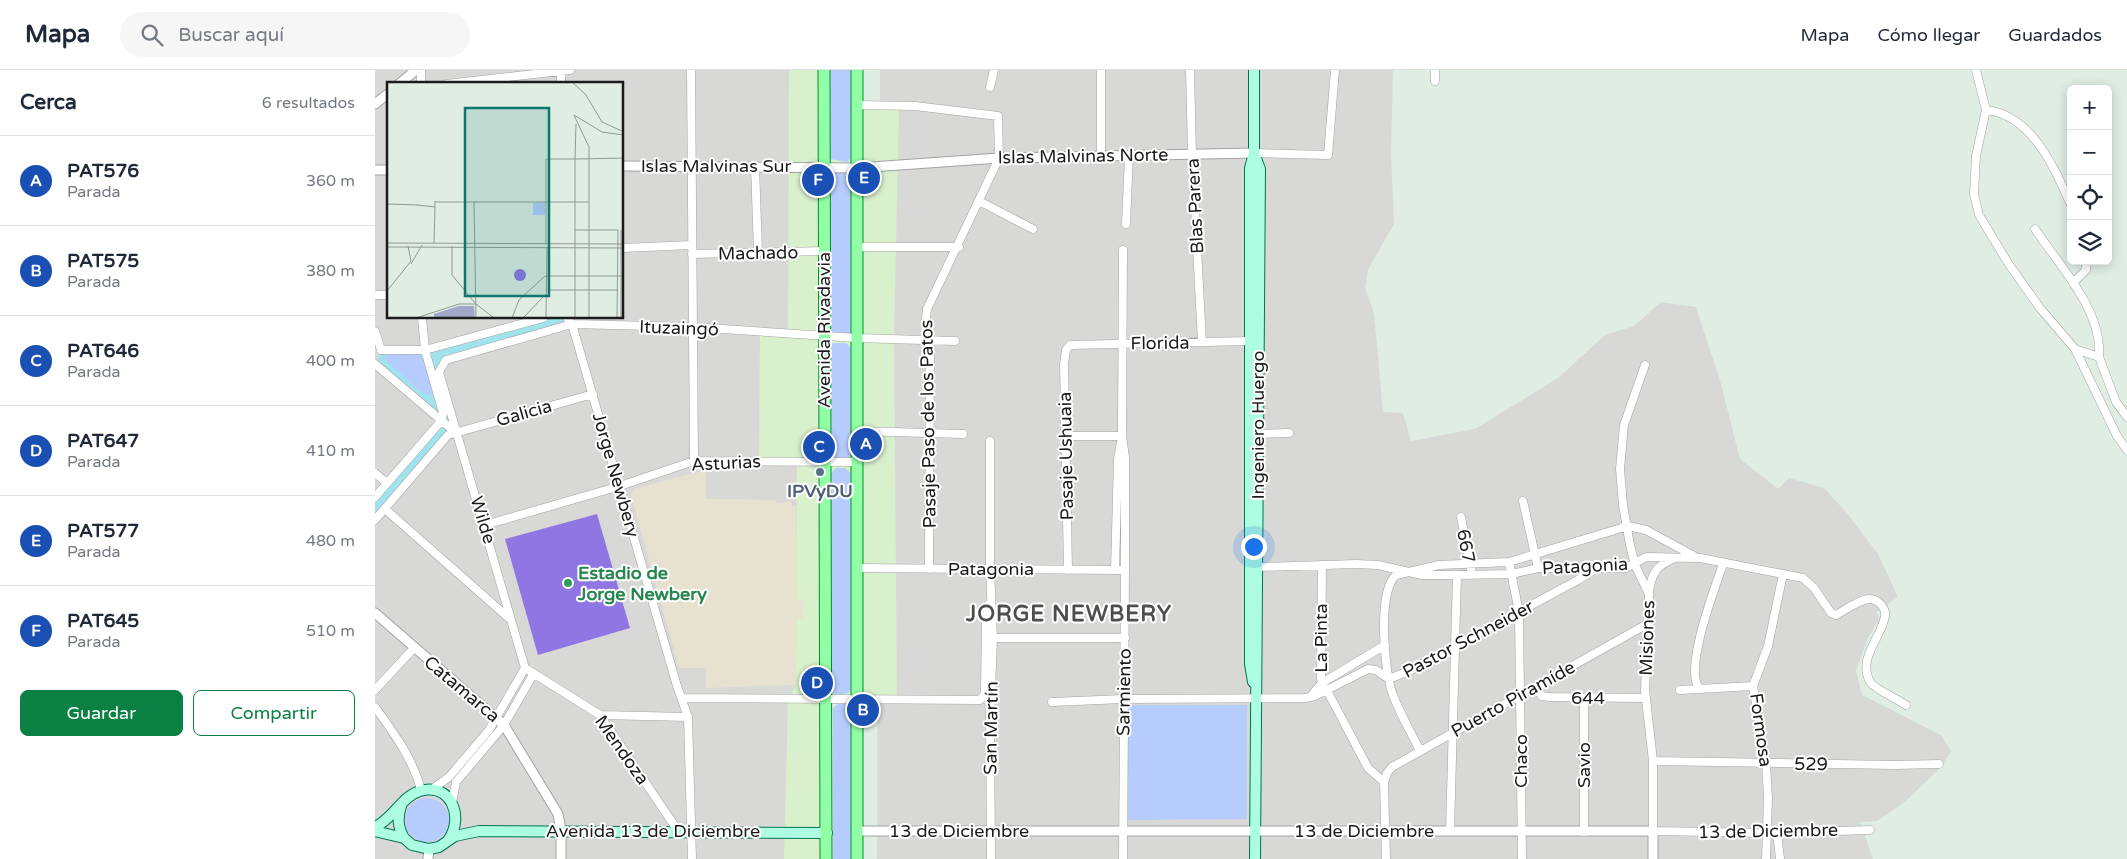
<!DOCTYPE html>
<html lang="es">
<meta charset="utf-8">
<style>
:root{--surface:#fff;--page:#f6f6f7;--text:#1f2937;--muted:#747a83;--line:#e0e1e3;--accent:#0b8043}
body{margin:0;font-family:"Varela Round",sans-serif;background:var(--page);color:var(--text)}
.controls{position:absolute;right:15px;top:15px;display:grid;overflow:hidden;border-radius:8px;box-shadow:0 2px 12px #0003}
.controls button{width:45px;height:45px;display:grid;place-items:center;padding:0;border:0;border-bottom:1px solid var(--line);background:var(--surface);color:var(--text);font:25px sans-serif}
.you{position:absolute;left:878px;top:476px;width:18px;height:18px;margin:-12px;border:4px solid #fff;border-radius:50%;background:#1a73e8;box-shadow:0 0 0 8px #1a73e833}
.badge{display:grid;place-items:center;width:32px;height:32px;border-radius:50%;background:var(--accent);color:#fff;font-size:16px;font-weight:700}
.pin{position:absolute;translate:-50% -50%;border:2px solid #fff;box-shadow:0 1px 5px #0006}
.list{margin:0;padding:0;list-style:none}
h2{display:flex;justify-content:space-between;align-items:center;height:65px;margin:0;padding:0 20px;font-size:21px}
h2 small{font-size:16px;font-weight:400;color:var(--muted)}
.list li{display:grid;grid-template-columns:32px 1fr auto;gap:15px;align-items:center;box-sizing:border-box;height:90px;padding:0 20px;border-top:1px solid var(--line)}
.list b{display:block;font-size:19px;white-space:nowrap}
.list p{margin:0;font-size:16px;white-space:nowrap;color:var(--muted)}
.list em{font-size:16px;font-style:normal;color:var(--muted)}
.actions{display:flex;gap:10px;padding:15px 20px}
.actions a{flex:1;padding:11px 0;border:1px solid var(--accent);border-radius:8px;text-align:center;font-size:18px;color:var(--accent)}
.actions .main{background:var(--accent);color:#fff}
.icon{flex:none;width:28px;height:28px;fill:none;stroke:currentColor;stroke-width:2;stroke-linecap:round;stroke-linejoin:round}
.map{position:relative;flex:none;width:1752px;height:789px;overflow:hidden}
header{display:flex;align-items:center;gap:30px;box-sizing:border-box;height:70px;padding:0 25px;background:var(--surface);border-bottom:1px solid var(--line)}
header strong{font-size:24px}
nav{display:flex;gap:28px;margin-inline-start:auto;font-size:18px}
.search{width:350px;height:45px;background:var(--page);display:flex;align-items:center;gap:12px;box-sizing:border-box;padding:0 18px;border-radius:28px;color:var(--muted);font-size:19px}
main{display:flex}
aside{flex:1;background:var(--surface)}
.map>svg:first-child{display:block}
</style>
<header>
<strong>Mapa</strong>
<div class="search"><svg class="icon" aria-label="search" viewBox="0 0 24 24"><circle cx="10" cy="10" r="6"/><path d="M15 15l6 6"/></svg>Buscar aquí</div>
<nav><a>Mapa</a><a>Cómo llegar</a><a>Guardados</a></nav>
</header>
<main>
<aside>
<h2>Cerca<small>6 resultados</small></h2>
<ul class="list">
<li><span class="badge" style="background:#1a4fb4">A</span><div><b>PAT576</b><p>Parada</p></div><em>360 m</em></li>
<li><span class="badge" style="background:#1a4fb4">B</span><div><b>PAT575</b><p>Parada</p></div><em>380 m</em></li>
<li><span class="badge" style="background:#1a4fb4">C</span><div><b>PAT646</b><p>Parada</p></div><em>400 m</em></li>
<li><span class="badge" style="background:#1a4fb4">D</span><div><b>PAT647</b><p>Parada</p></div><em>410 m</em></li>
<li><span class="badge" style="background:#1a4fb4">E</span><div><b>PAT577</b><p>Parada</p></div><em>480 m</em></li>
<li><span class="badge" style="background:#1a4fb4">F</span><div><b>PAT645</b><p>Parada</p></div><em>510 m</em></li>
</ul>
<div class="actions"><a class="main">Guardar</a><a>Compartir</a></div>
</aside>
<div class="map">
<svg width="1752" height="789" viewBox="0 0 1752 789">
<rect width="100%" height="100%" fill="#dfede3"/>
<path fill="#d8d9d7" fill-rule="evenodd" d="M0,0H441L445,789H0ZM14,14H248V248H14Z
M505,0H1018L1016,84L1019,154L993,200L990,218L999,243L1008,342L1028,343L1036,371L1100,359L1183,308L1230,265L1259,256L1286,232L1321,237L1346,314L1365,389L1403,419L1414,408L1449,418L1471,442L1503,484L1523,527L1501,542L1505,548L1492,570L1481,601L1487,625L1566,665L1576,681L1566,697L1530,732L1502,751L1485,752L1498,789H502Z"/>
<path fill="#d8f0cc" d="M414,0H449L482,35H524L519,269L522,630L450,631L451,789H409L413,629L421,615L422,391H384L385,261L413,263Z"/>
<path fill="#e7e2d0" d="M326,401L331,402V429L400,430L401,433L417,432L416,436H421L422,529H429L428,548L421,549V615L331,618V598H304L256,425L259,419Z"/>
<path fill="#a0e3ec" d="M168,248H192L197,254L66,295L81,363L72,366L0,450V427L67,350L1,295L6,280H50Z"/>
<path fill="#b6ccfd" d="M455,0H477V87L472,92L455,89Z
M461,101L472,104L476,107L477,261L475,264H458L455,261L454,105Z
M458,273H471L477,279V384L472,389L455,387L454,276Z
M41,280C51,289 58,313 56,326L42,319L9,288L17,282Z
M461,398H470L477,404V619C472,627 460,626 454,620L455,404Z
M463,634H475L477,639L476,789H458V638Z
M753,635H872V749L753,750Z
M30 750a22 22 0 1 1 44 0a22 22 0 1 1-44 0Z"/>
<path fill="#8f76e3" d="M222,444L255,558L163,585L130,469Z"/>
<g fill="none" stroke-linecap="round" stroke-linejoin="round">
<g stroke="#a2a2a2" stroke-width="9">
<path id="minor" d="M46,0V14
M316,0L319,391
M815,0L817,84L827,272
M1601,0L1611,40L1601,86L1599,124L1604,145L1633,193L1665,238L1700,279L1724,287L1741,332L1752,347
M1060,11V0
M71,14L195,0
M186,14V0
M615,17L619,0
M482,35L540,36L623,46L624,88L552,239L551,248L555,270L554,499
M1611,40C1657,45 1679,97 1696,135
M879,83L953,85L960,0
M726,86V0
M380,96L383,182
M604,131L658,159
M751,154L754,85
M1660,159C1684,195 1728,241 1724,287
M482,177H584
M248,178L317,175
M748,180L747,366L750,387V500L748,789
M317,184L449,181
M1698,213L1711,200V191
M0,225H14
M47,248L50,280L68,343L67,350
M192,248L197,254L302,616L313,647L317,789
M0,261L6,280
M1700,279L1742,366L1752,380
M6,280H50L168,248
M0,294L80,362
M1270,295L1249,355L1245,399L1248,435L1255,475L1260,495L1274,524L1270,620L1278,691V761L1393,763L1495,760
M482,361L588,364
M883,364L914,363
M691,366H747
M615,371V499L618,568L615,647L616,789
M0,403L12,413
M0,427L67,350
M1148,431L1163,498
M10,439L136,550
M1086,447L1097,504
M0,450L73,365L218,324
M110,455L245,416L319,391L482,392
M1134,492L1144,542L1147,789
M947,495L946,609L993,698L1009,712
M883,497L981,494L1003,495L1047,505H1082L1137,504L1163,498H1251L1271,487L1325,488L1428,508L1439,518L1456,543L1461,545C1470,540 1482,531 1493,529C1502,528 1511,537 1510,546C1507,567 1482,588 1495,612C1498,618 1524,630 1531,635
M482,498L750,500
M693,500L689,294L691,280L695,275L874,271
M740,500L743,389L746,372
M1274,521C1277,502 1282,495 1300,488
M618,568H750
M150,598L64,302L71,290L197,254L317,257L482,268L580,271
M150,598L225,645L303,761
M1160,618L1167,626L1174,627L1270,628
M1324,618C1309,598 1340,518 1348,494
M0,620L39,578
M1305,620L1378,616
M935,627L947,613L1010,575
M308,628L605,630L610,623L611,548L614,534
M1209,628V762
M677,632L748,629L930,628L940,626L993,599L1001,600L1014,609L1036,600L1203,510L1222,498
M0,637C19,663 38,689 46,720
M225,645L313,647
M1045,681C1036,662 1025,644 1018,625C1009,603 1002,521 1021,505L1064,495L1134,492L1253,456L1271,460L1319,486
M1278,691L1519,695L1564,694
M56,720L74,707L114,660L150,598
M77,733L81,712L129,655L159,603
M1075,761L1082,505
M1402,763L1405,789
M1011,789L1009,712L1012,703L1017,697L1274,553
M1391,789L1393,728L1391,693L1378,616L1393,576L1408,504"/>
</g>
<g stroke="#a2a2a2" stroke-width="11">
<path id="tertiary" d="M24,14L41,0
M0,34L14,23
M248,96L482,98L624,88L879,83
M0,100H14
M0,543L129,655L183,744L186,760V789
M482,761H1278V789
M53,789L54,779"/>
</g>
<g stroke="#007353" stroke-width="12">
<path id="secondary" d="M879,83L885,99L880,789
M878,612L875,594V98L879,83V0
M26,736C22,749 23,757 29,768
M0,757C18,749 27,726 45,721C76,712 89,747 74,769
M0,761L29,768L37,775L54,779L64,777L80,766L104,761L452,763"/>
</g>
<g stroke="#009129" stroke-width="13">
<path id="primary" d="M449,0L451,789
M482,789V0"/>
</g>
<use href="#minor" stroke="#fff" stroke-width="8"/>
<use href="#tertiary" stroke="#fff" stroke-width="9"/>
<use href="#secondary" stroke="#adfde2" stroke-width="10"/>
<use href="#primary" stroke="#92ffa6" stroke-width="11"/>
</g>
<circle fill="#5c6f8a" stroke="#fff" stroke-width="2" cx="445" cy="402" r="5"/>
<circle fill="#2e9e5b" stroke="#fff" stroke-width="2" cx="193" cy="513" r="5"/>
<g text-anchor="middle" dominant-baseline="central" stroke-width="4" stroke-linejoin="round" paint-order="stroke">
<g font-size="18" fill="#1b1b1b" stroke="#fff">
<text transform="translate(708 86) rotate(-1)">Islas Malvinas Norte</text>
<text x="341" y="96">Islas Malvinas Sur</text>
<text transform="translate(820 136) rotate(-93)">Blas Parera</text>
<text transform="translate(383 183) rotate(-1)">Machado</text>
<text transform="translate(304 258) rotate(2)">Ituzaingó</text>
<text transform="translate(449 260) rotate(-90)">Avenida Rivadavia</text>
<text transform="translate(785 273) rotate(-1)">Florida</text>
<text transform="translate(149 343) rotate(-16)">Galicia</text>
<text transform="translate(553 354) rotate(-91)">Pasaje Paso de los Patos</text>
<text transform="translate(883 355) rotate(-90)">Ingeniero Huergo</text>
<text transform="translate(691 386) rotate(-91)">Pasaje Ushuaia</text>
<text transform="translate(351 393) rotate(-3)">Asturias</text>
<text transform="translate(241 405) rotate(74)">Jorge Newbery</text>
<text transform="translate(108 450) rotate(73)">Wilde</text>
<text transform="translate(1091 476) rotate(79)">667</text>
<text transform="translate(1210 496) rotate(-3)">Patagonia</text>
<text x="616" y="499">Patagonia</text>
<text transform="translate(946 568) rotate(-90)">La Pinta</text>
<text transform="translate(1272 568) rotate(-88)">Misiones</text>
<text transform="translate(1093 569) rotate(-28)">Pastor Schneider</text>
<text transform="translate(87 619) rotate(40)">Catamarca</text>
<text transform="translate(749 622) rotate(-89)">Sarmiento</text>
<text x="1213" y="628">644</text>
<text transform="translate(1138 629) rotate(-29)">Puerto Piramíde</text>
<text transform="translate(616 658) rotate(-89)">San Martín</text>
<text transform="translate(1386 660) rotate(82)">Formosa</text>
<text transform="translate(247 680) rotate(55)">Mendoza</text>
<text transform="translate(1146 691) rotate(-90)">Chaco</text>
<text transform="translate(1436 694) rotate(1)">529</text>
<text transform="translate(1209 695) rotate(-90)">Savio</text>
<text x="278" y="761">Avenida 13 de Diciembre</text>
<text x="584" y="761">13 de Diciembre</text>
<text x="989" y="761">13 de Diciembre</text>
<text transform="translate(1393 761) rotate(-1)">13 de Diciembre</text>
</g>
<g font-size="18" font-weight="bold" fill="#4e5e75" stroke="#fff">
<text x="445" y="421">IPVyDU</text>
</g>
<g font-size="18" font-weight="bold" fill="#27864d" stroke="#fff" text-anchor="start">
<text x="203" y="503">Estadio de<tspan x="203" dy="21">Jorge Newbery</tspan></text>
</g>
<g font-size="22" font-weight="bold" letter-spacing="1" fill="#4e4e4e" stroke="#fff">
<text x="694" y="544">JORGE NEWBERY</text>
</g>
</g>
<g transform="translate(12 12)">
<rect width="236" height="236" fill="#dfede3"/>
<path d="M72,224H87L88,236H47V232Z" fill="#9fa8c8"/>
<path d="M158,120V133H146V121Z" fill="#b6ccfd"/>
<path d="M127 193a6 6 0 1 1 12 0a6 6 0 1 1-12 0Z" fill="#8f76e3"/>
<path fill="none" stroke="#919993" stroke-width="1" d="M185,0L199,13L215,40L237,50M187,33L215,50L237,53M187,33L202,65V77M48,120H89M87,120L89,236M87,120H202M0,122L31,123M30,123L48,125V119M188,148H231M0,161L237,162M47,161L48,125M159,162V77H188L189,42M65,164V193L88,221M0,165L237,166M24,182L35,163M161,208H231M0,209L24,179L21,164M29,236L72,222H89L107,236M125,236L132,218L158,194H237M136,236L158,213M159,236L160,165M188,236V77L237,76M202,236V77M230,236L231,148M234,236V148"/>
<path fill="#0f766e" fill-opacity="0.15" stroke="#0f766e" stroke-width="2.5" d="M78,26H162V214H78Z"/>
<rect width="236" height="236" fill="none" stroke="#1b1b1b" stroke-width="2.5"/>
</g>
</svg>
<div class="controls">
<button>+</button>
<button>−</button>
<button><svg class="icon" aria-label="locate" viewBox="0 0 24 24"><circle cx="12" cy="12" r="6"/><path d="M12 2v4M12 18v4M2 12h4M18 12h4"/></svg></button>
<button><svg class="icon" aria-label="layers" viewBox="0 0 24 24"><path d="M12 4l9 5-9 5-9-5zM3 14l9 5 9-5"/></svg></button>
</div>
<div class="you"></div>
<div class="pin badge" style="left:491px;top:374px;background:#1a4fb4">A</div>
<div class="pin badge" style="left:488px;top:640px;background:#1a4fb4">B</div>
<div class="pin badge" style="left:444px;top:377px;background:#1a4fb4">C</div>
<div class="pin badge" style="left:442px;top:613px;background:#1a4fb4">D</div>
<div class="pin badge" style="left:489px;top:108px;background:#1a4fb4">E</div>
<div class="pin badge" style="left:443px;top:110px;background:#1a4fb4">F</div>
</div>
</main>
